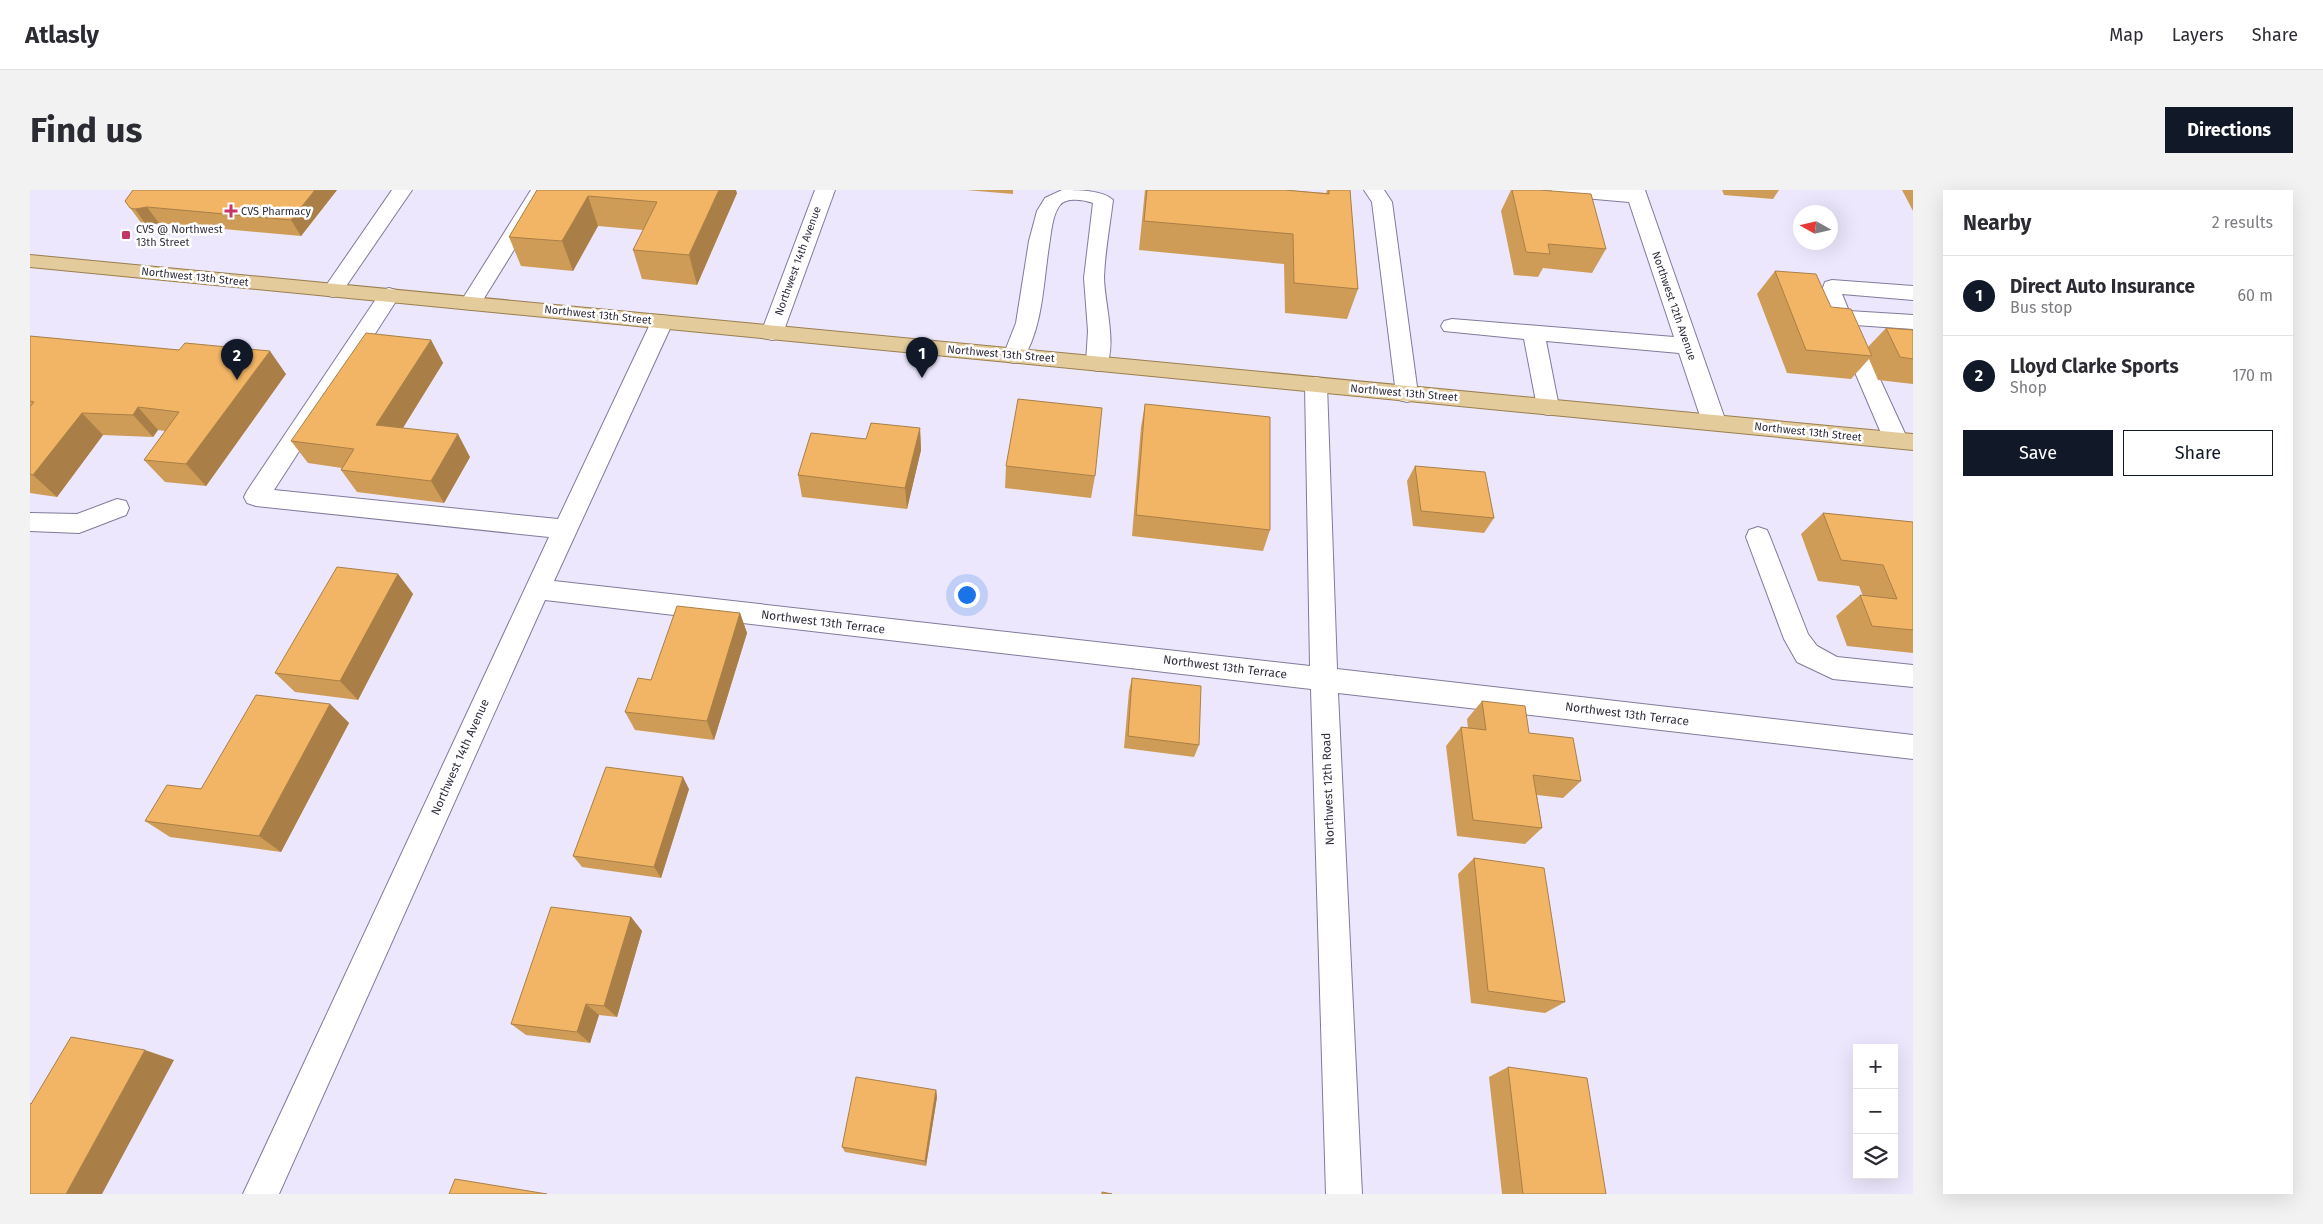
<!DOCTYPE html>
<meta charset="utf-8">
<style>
:root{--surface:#fff;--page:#f2f2f3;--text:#2b2b33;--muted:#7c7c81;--line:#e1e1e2;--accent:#111827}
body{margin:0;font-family:"Fira Sans",sans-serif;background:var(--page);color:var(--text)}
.controls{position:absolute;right:15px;bottom:15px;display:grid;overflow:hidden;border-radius:0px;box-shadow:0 5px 20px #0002}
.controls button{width:45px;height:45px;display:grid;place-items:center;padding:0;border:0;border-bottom:1px solid var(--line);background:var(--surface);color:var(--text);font:25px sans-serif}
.compass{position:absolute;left:1763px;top:15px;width:45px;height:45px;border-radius:50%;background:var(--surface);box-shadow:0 5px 20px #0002;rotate:278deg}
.you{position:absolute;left:936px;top:404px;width:18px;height:18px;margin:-12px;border:4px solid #fff;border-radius:50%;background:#1a73e8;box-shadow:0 0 0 8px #1a73e833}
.badge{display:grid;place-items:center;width:32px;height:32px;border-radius:50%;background:var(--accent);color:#fff;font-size:16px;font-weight:700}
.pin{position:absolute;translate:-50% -41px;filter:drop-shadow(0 1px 2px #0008)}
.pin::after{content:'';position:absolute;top:26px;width:18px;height:15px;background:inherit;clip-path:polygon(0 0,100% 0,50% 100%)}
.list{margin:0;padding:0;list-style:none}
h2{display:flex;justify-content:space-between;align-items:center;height:65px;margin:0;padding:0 20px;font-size:21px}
h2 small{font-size:16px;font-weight:400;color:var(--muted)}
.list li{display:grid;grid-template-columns:32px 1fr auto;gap:15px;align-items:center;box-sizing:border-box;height:80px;padding:0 20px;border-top:1px solid var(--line)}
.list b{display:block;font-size:19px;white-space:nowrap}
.list p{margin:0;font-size:16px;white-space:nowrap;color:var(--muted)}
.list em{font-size:16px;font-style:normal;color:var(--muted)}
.actions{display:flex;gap:10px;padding:15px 20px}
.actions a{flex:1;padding:11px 0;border:1px solid var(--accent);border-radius:0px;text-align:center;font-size:18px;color:var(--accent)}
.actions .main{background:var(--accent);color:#fff}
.icon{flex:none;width:28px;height:28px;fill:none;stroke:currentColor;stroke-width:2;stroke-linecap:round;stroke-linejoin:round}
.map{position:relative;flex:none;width:1883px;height:1004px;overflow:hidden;border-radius:0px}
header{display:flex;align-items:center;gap:30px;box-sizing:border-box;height:70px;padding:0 25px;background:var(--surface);border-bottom:1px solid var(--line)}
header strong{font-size:24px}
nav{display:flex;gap:28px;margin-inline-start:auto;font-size:18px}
.intro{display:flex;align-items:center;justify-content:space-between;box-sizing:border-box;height:120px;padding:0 30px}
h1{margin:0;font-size:35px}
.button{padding:12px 22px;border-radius:0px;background:var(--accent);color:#fff;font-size:18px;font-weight:700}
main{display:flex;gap:30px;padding:0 30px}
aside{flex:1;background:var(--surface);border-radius:0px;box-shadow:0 5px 20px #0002}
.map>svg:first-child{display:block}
</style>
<header>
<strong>Atlasly</strong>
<nav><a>Map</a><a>Layers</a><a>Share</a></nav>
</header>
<div class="intro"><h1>Find us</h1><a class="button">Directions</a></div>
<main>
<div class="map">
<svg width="1883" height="1004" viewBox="0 0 1883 1004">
<rect width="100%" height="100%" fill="#ece7fc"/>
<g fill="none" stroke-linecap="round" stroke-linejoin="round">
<g stroke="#827a9a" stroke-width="2">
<path id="minor" d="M362,0H382L310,105L303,107L296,105L293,100Z
M501,0H521L448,118L441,120L434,118L430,113Z
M785,0H805L753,143L750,148L742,150L734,148L731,143Z
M1032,0C1047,0 1073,0 1083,10C1080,35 1075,61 1074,87C1074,111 1088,157 1075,178L1067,181L1059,178L1056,173L1058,141L1054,88L1063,13C1054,10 1037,7 1030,15C1022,25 1021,44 1019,56C1013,95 1013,137 992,171L984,173L976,171L973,166L986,133L999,51L1007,21L1015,8Z
M1334,0H1354L1362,12L1388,204L1385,210L1377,212L1369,210L1366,204L1342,12Z
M1521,0H1615L1696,232L1692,238L1684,240L1676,238L1672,232L1649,163L1516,151L1529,217L1526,223L1518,225L1510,223L1507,217L1494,149L1414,141L1411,136L1414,131L1422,129L1644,147L1599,12L1531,6L1524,4Z
M1802,90L1883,96V110L1812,104L1819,121L1883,125V139L1825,135L1878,250L1874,256L1866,258L1858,256L1854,250L1791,103L1795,92Z
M359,98L366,100L370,105L244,300L528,329L621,132L624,127L632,125L640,127L643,132L524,391L1280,476L1275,195L1278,189L1286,187L1294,189L1297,195L1307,479L1883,545V569L1308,503L1332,1004H1296L1281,499L515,410L249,1004H213L519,347L226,316L217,313L214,307L217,301L352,100Z
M87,309L96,311L99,318L96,325L49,343L0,341V323L47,324Z
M1728,337L1737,340L1740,347L1778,444L1787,456L1807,467L1883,475V497L1803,489L1767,472L1754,449L1716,347L1719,340Z"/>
</g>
<g stroke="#997e4e" stroke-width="2">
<path id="major" d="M0,65L1883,244V260L0,77Z"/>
</g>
<use href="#minor" fill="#fff" fill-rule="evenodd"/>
<use href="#major" fill="#e3cb9b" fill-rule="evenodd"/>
</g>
<path fill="#cf9c57" d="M103,0H307L271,46L129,33L117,36L112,34L95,11Z
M507,0L707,3L667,95L612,89L603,60L613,40L568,36L543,81L491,76L479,47Z
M936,0H983V4Z
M1115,0H1255L1296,3L1297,0H1320L1328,99L1317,129L1255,123L1254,74L1109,60Z
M1481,0H1509L1576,59L1562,83L1513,78L1508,87L1484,85L1471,21Z
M1692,0H1749L1743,9L1694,5Z
M1872,0H1883V21Z
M1745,81L1801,117L1838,157L1856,138L1883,140V194L1848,190L1839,169L1821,189L1757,183L1727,104Z
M0,146L149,160L256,184L176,296L135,292L114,270L135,241L128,240L123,247L73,245L27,307L0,303Z
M401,150L413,173L373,238L440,267L414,313L327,302L311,280L312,278L278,273L261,251Z
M1115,214L1240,340L1233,361L1102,346L1111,237Z
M890,238L891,260L877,319L772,307L768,285Z
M976,276L1065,286L1061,308L975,298Z
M1385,276L1464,328L1454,343L1383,336L1377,291Z
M1793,323L1883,332V463L1817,456L1806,426L1830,405L1833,406L1829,396L1788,391L1771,344Z
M368,384L383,404L328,510L265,502L245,483Z
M710,423L717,443L684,550L605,540L595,522L621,490Z
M1102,488L1169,555L1164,567L1094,558L1099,501Z
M1452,511L1499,543L1551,591L1533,608L1507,605L1512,638L1495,654L1427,646L1416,556L1431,537L1438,538L1437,529Z
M300,514L319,533L251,662L140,647L115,631L171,599Z
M659,599L631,688L552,677L543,666Z
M1444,668L1535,812L1515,823L1441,813L1428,684Z
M601,727L612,741L587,827L569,825L560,853L496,845L481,834Z
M1478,877L1576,1004H1472L1459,887Z
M906,900L907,907L896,976L815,962L812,957Z"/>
<path fill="#a97f47" d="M285,0H307L271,46L261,30Z
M689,0H706L707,3L667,95L659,65Z
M558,6L568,36L543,81L532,51Z
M117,17L129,33L117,36L105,19Z
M401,150L413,173L361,257L346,235Z
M240,161L256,184L176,296L156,274Z
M108,217L128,240L123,247L103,225Z
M52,223L73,245L27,307L3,285Z
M890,238L891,260L877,319L875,298Z
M428,244L440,267L414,313L401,291Z
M368,384L383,404L328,510L310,491Z
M710,423L717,443L684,550L677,531Z
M300,514L319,533L251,662L229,646Z
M653,587L659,599L631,688L624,677Z
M601,727L612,741L587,827L574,816Z
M556,814L569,825L560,853L547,842Z
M115,860L144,870L72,1004H36Z
M906,900L907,907L896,976L895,971Z"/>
<path fill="#f1b565" stroke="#a97f47" d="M103,0H285L261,30L117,17L105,19L100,18L95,11Z
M507,0H689L659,65L603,60L627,12L558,6L532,51L479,47Z
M1117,0H1255L1299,4V0H1320L1328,99L1264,93L1263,44L1114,31Z
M1482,0H1509L1561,4L1576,59L1518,54L1520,64L1496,62Z
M1745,81L1786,84L1801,117L1821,119L1842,166L1776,160Z
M1856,138L1883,140V169L1870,167Z
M336,143L401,150L346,235L428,244L401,291L311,280L324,259L261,251Z
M0,146L149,160L155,153L240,161L156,274L114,270L149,222L108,217L103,225L52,223L3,285L0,284V217L4,212L0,211Z
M988,209L1072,218L1065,286L976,276Z
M1115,214L1240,227V340L1106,325Z
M841,233L890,238L875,298L768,285L781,243L836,249Z
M1385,276L1455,282L1464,328L1391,321Z
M1793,323L1883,332V440L1842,436L1830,405L1867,409L1853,375L1811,370Z
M307,377L368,384L310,491L245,483Z
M647,416L710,423L677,531L595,522L608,488L621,490Z
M1102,488L1171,496L1169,555L1098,546Z
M226,505L300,514L229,646L115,631L137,595L171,599Z
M1452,511L1495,516L1499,543L1543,548L1551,591L1503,585L1512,638L1443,630L1431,537L1456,540Z
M576,577L653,587L624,677L543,666Z
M1444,668L1514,678L1535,812L1458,801Z
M521,717L601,727L574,816L556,814L547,842L481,834Z
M41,847L115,860L36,1004H0V913L1,914Z
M1478,877L1557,888L1576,1004H1493Z
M826,887L906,900L895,971L812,957Z
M425,989L517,1004H419Z
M1072,1002L1082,1004H1072Z"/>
<g fill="#c33666" stroke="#fff" stroke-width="2">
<path d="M198.5 13.5h5v5h5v5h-5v5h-5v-5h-5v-5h5z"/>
<rect x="91" y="40" width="10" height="10" rx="2.5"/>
</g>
<g text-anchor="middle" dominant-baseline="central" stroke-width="5" stroke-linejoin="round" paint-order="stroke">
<g font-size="11" fill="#322f3c" stroke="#fff" text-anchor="start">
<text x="211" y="21">CVS Pharmacy</text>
<text x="106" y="39">CVS @ Northwest<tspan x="106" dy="13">13th Street</tspan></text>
</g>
<g font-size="11" fill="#322f3c" stroke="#fff">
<text transform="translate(768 71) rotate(-70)">Northwest 14th Avenue</text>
<text transform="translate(165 87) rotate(6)">Northwest 13th Street</text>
<text transform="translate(1644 116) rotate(71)">Northwest 12th Avenue</text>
<text transform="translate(568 125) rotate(6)">Northwest 13th Street</text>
<text transform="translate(971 164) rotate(5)">Northwest 13th Street</text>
<text transform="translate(1374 203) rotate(5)">Northwest 13th Street</text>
<text transform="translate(1778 242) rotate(6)">Northwest 13th Street</text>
</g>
<g font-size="12" fill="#322f3c" stroke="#fff">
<text transform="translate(793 432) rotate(7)">Northwest 13th Terrace</text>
<text transform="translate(1195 477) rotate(7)">Northwest 13th Terrace</text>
<text transform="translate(1597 524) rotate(7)">Northwest 13th Terrace</text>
<text transform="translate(430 567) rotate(-66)">Northwest 14th Avenue</text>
<text transform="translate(1298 599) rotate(-92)">Northwest 12th Road</text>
</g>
</g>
</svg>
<div class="controls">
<button>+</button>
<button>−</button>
<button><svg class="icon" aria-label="layers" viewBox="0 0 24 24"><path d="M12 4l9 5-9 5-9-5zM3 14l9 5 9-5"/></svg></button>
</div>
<svg class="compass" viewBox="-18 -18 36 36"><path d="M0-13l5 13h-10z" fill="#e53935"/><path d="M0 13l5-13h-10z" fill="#7c7c81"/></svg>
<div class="you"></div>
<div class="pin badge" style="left:892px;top:188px">1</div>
<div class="pin badge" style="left:207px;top:190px">2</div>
</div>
<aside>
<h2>Nearby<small>2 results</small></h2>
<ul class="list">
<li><span class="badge">1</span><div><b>Direct Auto Insurance</b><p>Bus stop</p></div><em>60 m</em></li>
<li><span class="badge">2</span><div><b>Lloyd Clarke Sports</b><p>Shop</p></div><em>170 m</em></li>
</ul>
<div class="actions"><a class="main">Save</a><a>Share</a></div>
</aside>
</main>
